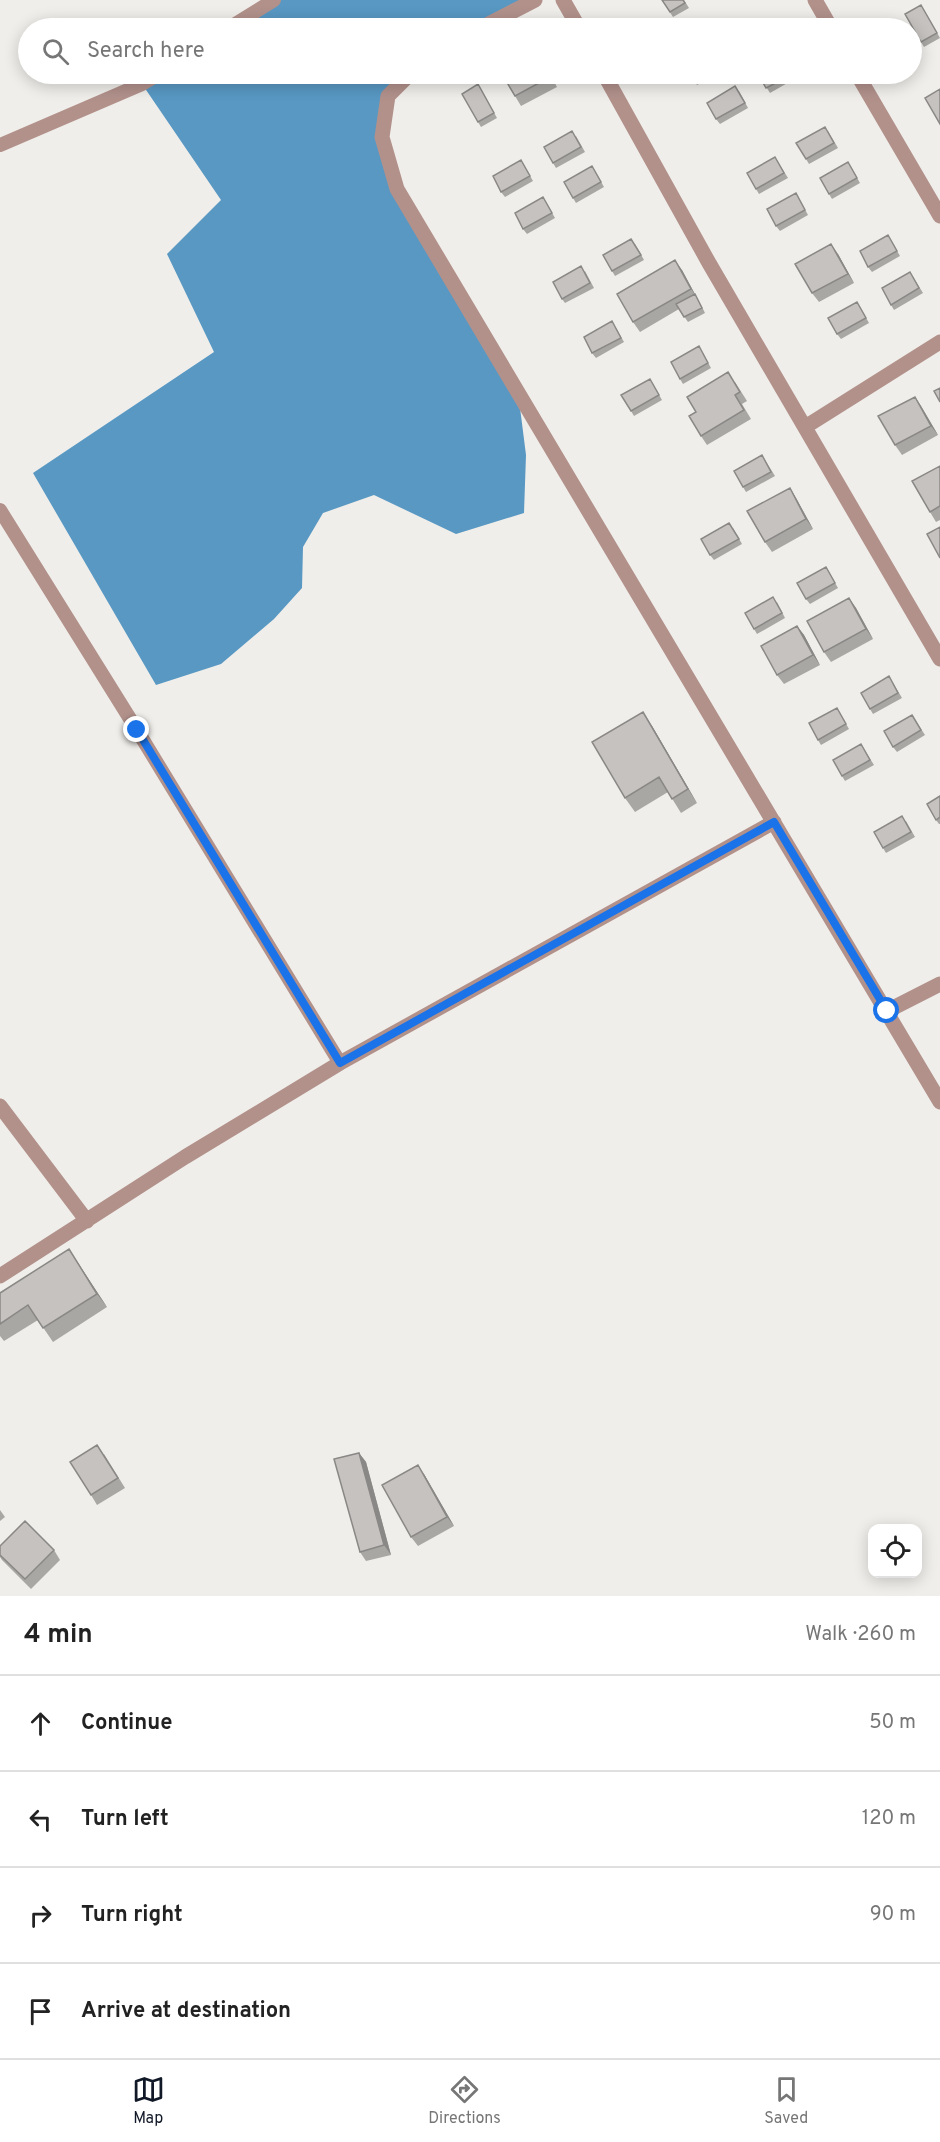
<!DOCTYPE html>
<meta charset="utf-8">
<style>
:root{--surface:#fff;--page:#f6f6f6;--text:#222;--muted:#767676;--line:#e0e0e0;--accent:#111827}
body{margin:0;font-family:Overpass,sans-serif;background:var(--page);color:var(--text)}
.controls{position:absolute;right:18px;bottom:18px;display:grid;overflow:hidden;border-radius:12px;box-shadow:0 3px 15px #0003}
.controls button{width:54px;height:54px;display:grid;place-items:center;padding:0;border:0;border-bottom:2px solid var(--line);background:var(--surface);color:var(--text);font:30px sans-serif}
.stop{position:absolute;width:18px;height:18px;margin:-14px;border:4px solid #1a73e8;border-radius:50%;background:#fff}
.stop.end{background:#1a73e8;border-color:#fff;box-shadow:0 2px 6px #0008}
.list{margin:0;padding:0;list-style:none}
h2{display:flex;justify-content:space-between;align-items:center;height:78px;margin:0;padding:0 24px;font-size:26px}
h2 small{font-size:20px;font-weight:400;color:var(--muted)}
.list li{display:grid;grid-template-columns:39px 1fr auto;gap:18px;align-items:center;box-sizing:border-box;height:96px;padding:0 24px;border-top:2px solid var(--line)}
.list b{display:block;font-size:22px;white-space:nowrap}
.list em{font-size:20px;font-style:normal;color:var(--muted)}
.icon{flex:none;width:33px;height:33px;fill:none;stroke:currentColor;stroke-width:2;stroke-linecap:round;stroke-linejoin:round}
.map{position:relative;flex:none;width:940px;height:1596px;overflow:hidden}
.search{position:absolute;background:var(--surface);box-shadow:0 3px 15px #0003;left:18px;right:18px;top:18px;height:66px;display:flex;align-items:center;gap:15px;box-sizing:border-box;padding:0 21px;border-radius:33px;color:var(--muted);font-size:22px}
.sheet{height:462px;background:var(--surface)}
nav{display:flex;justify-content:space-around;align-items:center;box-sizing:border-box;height:84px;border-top:2px solid var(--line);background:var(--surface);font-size:16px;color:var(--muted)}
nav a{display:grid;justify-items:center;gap:3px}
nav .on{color:var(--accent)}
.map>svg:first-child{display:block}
</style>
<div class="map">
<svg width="940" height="1596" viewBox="0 0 940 1596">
<rect width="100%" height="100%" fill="#f0eeea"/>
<path fill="#5898c3" d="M274,0H535L481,28H229Z
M159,74H410L388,96L382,137L397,189L518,392L526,455L524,513L456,534L374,495L323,513L303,547L302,588L274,619L221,664L156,685L33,473L214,352L167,254L221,200L142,84Z"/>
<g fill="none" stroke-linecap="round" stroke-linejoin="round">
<path stroke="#b2918b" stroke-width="14" d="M229,28L274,0
M0,145L142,84L159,74
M0,510L137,730L340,1063"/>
<path stroke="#b2918b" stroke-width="15" d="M563,0L579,28
M815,0L831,28
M481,28L535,0
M410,74L388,96L382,137L397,189L940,1102
M604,74L709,263L940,659
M857,74L940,216
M805,427L940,342
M887,1011L940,984
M0,1106L87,1221
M0,1276L185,1157L340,1063L774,822"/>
</g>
<path fill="#a9a7a4" d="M662,0H684L689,8L673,17Z
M924,10L940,38L924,47L921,42Z
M502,74H550L557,87L521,106L515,96Z
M690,74H718L697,85Z
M758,74H796L798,77L770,93Z
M481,89L497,118L481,127L478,122Z
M739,91L748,108L720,124L716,119Z
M828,131L838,148L809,164L806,159Z
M576,136L585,152L556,168L553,163Z
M775,157L788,178L759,194L756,189Z
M521,160L533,181L505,197L501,192Z
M848,162L860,183L832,199L829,194Z
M592,166L604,187L576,203L573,198Z
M796,193L808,215L780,231L776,226Z
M543,197L555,218L527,234L523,229Z
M888,235L900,256L872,272L868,267Z
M635,244L644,260L615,276L612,271Z
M838,254L854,283L819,302L812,293Z
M682,270L705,313L688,322L679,309L640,332L633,322Z
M585,271L594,288L565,303L562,299Z
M910,272L923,293L894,310L891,305Z
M860,307L869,323L841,339L837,334Z
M612,321L624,342L596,358L592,353Z
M699,346L711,368L683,384L680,379Z
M650,379L662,400L634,416L631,411Z
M735,382L747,401L742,404L751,419L707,445L701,436L696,412Z
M915,397L921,406L938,435L902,455L895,445Z
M762,455L775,476L746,492L743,487Z
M940,466V520L936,522L930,512Z
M790,488L796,498L813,529L772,552L765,542Z
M733,528L742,544L714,560L710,555Z
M826,567L838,588L810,604L806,599Z
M849,598L856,608L873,639L831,662L824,652Z
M777,602L785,618L757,634L754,629Z
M797,626L804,635L820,665L784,684L777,675Z
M889,676L902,698L873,714L870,709Z
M837,708L849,729L821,745L818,740Z
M912,715L925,735L897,752L893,747Z
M652,726L697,803L681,813L668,792L635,812L625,798Z
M864,749L874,765L845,781L842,776Z
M940,796V824H939L936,820Z
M906,821L915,837L886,853L883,848Z
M78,1263L107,1307L53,1342L38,1320L4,1341L0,1336V1293Z
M359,1453L366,1462L391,1555L366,1561L360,1552Z
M104,1454L125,1488L97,1505L91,1495Z
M424,1474L454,1526L418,1546L411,1537Z
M0,1510L5,1517L0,1521Z
M0,1546L54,1550L60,1560L31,1589L2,1560L0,1557Z"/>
<path fill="#8a8886" d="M831,244L838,254L854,283L848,274Z
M675,260L682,270L705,313L702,308Z
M915,397L921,406L938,435L931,426Z
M790,488L796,498L813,529L806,519Z
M849,598L856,608L873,639L866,629Z
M797,626L804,635L820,665L813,655Z
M643,712L652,726L697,803L688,789Z
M69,1249L78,1263L107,1307L97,1294Z
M359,1453L366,1462L391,1555L384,1545Z
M418,1465L424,1474L454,1526L447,1517Z"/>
<path fill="#c5c2bf" stroke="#8a8886" stroke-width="1.5" d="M662,0H683L685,3L670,12Z
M921,5L937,33L921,42L905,14Z
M765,21L769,28H752Z
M502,74H548L550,77L515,96Z
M690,74H706L694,80Z
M758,74H793L766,88Z
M478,84L494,113L478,122L462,94Z
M735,86L745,103L716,119L707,103Z
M940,89V124L925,98Z
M825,127L834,143L806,159L796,143Z
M572,131L581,147L553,163L544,147Z
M775,157L784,173L756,189L747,173Z
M521,160L530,176L501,192L493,176Z
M848,162L857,178L829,194L820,178Z
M592,166L601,182L573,198L564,182Z
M796,193L805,210L776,226L767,209Z
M543,197L552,213L523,229L515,213Z
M888,235L897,251L868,267L860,251Z
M631,239L641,255L612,271L603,255Z
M831,244L848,274L812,293L795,264Z
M675,260L691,289L633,322L617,294Z
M581,266L590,283L562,299L553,282Z
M910,272L919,288L891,305L882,288Z
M695,294L702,308L684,317L676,304Z
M857,302L866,318L837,334L828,318Z
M612,321L621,338L592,353L584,337Z
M699,346L708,363L680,379L671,362Z
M728,372L740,392L735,395L744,410L701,436L689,416L696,412L687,397Z
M650,379L659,395L631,411L621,395Z
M940,388V402L934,391Z
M915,397L931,426L895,445L878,416Z
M762,455L771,472L743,487L734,471Z
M940,466V506L930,512L912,481Z
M790,488L806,519L765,542L747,511Z
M729,523L739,539L710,555L701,539Z
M940,527V558L927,534Z
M826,567L835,583L806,599L797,583Z
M773,597L782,613L754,629L745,613Z
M849,598L866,629L824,652L807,621Z
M797,626L813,655L777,675L761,646Z
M889,676L898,693L870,709L861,693Z
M837,708L846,724L818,740L809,723Z
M643,712L688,789L672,799L659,777L625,798L592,742Z
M912,715L921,730L893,747L884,731Z
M861,744L870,760L842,776L833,760Z
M940,796V817L936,820L927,804Z
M902,816L911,832L883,848L874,832Z
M69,1249L97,1294L43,1328L28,1305L0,1324V1293Z
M97,1445L118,1478L91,1495L70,1462Z
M359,1453L384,1545L360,1552L334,1459Z
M418,1465L447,1517L411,1537L382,1485Z
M25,1521L54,1550L25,1579L0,1555V1546Z"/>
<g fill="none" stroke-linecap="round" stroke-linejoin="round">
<path stroke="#1a73e8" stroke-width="8" d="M137,730L340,1063L774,822L887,1011"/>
</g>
</svg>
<div class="controls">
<button><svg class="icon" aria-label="locate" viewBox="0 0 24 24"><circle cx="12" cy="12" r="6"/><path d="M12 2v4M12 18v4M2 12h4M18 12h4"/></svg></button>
</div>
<div class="stop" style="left:887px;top:1011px"></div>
<div class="stop end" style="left:137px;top:730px"></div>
<div class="search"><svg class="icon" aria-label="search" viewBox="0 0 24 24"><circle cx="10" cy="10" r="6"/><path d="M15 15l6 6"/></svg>Search here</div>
</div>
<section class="sheet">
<h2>4 min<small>Walk · 260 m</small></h2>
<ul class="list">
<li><svg class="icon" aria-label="ahead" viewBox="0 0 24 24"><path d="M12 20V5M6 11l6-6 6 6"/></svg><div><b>Continue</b></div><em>50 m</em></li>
<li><svg class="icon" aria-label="left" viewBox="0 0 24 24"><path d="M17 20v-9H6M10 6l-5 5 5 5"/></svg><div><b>Turn left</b></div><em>120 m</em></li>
<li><svg class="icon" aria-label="right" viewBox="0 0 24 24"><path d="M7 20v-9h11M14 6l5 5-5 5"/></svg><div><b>Turn right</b></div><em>90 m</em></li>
<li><svg class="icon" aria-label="arrive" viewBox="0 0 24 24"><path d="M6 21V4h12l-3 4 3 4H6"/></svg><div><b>Arrive at destination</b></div></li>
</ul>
</section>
<nav>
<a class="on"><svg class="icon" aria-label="map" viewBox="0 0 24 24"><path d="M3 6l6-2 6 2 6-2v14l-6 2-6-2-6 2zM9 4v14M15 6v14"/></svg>Map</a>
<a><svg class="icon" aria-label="directions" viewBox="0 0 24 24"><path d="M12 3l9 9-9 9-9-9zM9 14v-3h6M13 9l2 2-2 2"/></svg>Directions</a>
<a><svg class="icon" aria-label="saved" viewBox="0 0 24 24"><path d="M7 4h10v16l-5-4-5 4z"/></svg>Saved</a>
</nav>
